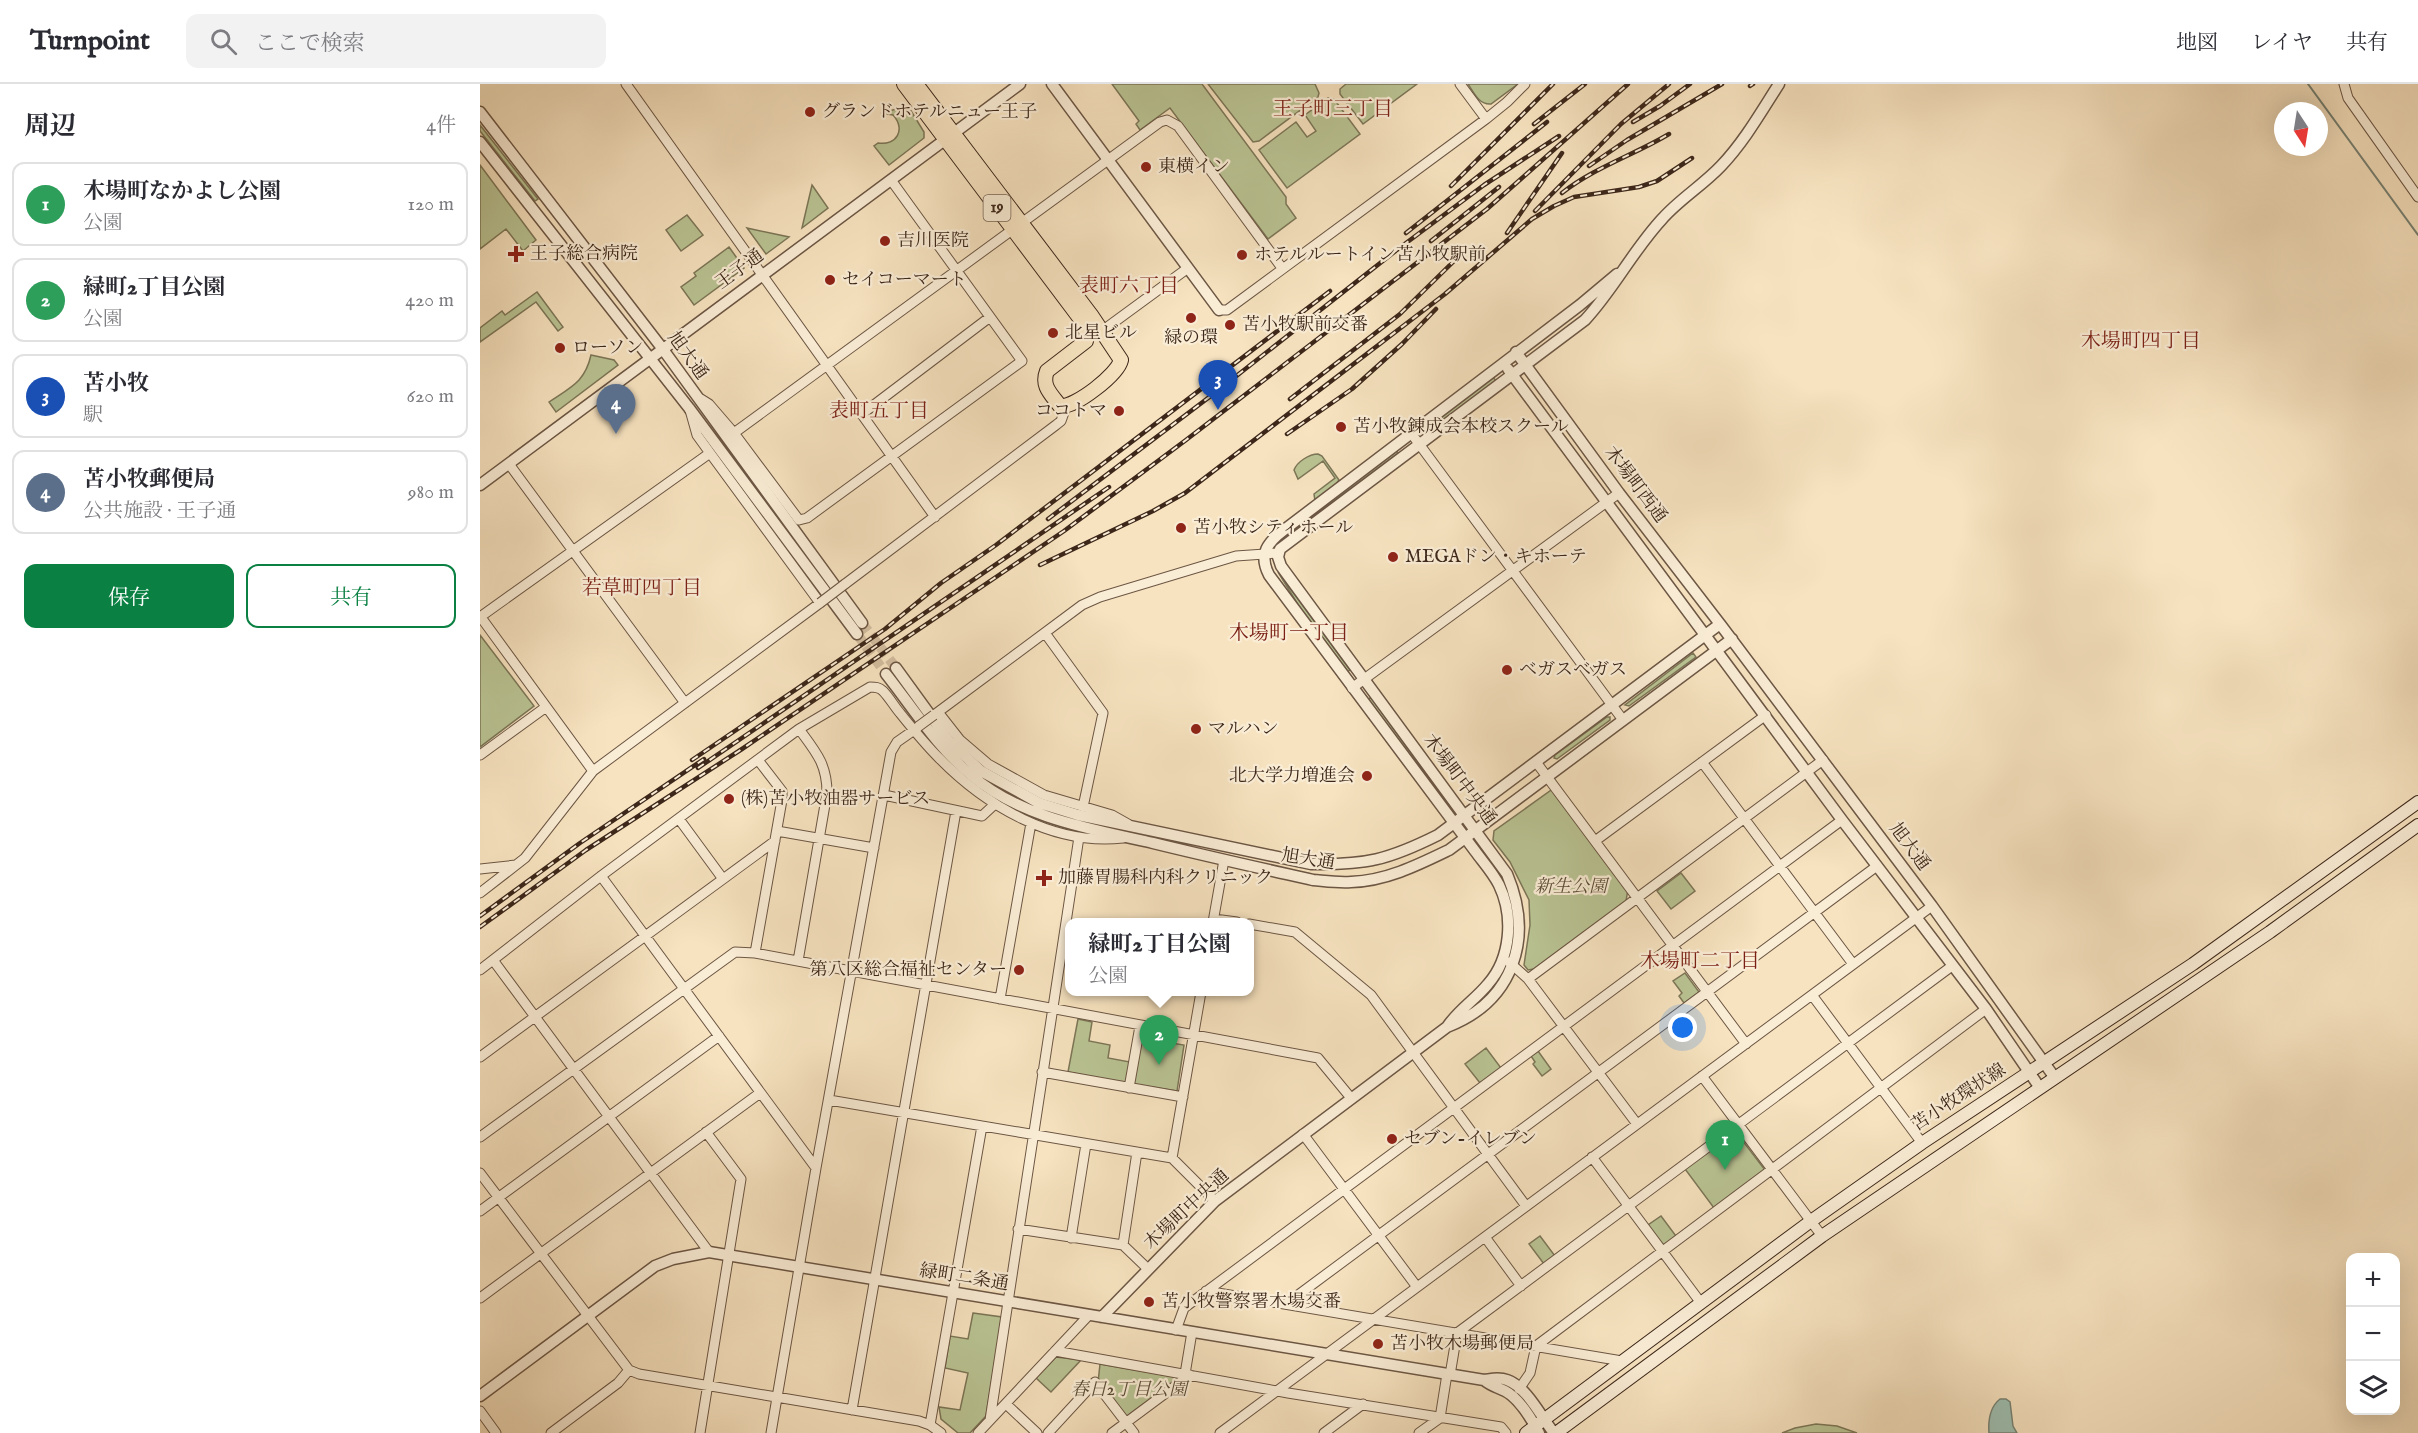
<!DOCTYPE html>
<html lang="ja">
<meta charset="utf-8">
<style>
:root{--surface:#fff;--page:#f2f2f3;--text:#2b2b33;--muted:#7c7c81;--line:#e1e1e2;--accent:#0b8043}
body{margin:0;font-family:"IM FELL English","Noto Serif JP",serif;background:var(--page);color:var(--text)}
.controls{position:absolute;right:18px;bottom:18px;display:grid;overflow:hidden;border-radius:12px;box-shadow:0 6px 24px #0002}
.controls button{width:54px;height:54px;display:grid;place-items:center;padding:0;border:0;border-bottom:2px solid var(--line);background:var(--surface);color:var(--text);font:30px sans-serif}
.compass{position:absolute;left:1794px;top:18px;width:54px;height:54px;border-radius:50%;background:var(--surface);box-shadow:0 6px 24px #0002;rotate:168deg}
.you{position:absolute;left:1203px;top:944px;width:21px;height:21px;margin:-15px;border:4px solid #fff;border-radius:50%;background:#1a73e8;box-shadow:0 0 0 9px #1a73e833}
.badge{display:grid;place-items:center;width:39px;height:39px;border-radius:50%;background:var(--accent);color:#fff;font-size:20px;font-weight:700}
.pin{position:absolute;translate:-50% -50px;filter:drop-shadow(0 2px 3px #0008)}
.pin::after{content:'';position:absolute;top:32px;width:21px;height:18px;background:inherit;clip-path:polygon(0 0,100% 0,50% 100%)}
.popup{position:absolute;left:585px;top:834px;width:189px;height:78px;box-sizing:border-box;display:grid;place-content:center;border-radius:12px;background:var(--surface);filter:drop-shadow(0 2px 4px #0005);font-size:20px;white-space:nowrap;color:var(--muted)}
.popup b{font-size:22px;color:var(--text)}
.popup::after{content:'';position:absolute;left:50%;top:100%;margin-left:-12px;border:12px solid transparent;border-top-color:var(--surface)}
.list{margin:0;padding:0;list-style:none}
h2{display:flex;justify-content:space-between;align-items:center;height:78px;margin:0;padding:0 24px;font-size:26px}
h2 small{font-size:20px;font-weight:400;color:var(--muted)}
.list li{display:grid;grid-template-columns:39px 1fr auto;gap:18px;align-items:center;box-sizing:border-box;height:84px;margin:0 12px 12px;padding:0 12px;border:2px solid var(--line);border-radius:12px}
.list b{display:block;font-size:22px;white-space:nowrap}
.list p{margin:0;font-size:20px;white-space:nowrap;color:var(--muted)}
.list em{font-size:20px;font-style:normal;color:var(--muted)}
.actions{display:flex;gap:12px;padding:18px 24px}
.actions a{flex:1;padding:14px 0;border:2px solid var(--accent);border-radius:12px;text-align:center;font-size:21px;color:var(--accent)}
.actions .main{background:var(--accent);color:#fff}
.icon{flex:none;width:33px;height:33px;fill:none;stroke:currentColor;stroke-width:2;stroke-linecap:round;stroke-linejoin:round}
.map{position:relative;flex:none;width:1938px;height:1349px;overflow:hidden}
header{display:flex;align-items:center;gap:36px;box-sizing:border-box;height:84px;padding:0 30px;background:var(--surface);border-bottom:2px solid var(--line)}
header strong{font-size:28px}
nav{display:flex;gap:33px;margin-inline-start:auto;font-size:21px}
.search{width:420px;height:54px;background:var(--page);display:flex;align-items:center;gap:15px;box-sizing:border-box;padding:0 21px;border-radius:12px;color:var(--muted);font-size:22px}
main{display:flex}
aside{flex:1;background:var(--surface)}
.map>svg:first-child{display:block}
</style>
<header>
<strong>Turnpoint</strong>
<div class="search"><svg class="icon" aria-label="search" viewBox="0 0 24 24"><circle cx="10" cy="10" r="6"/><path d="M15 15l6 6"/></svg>ここで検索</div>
<nav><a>地図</a><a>レイヤ</a><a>共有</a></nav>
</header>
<main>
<aside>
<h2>周辺<small>4件</small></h2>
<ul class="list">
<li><span class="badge" style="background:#2e9e5b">1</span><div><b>木場町なかよし公園</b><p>公園</p></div><em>120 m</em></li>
<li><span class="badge" style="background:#2e9e5b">2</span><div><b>緑町2丁目公園</b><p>公園</p></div><em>420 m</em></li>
<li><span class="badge" style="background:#1a4fb4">3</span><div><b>苫小牧</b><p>駅</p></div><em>620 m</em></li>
<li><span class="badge" style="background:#5c6f8a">4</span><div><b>苫小牧郵便局</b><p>公共施設 · 王子通</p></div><em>980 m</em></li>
</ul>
<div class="actions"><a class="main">保存</a><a>共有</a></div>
</aside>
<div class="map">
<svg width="1938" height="1349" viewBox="0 0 1938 1349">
<rect width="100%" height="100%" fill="#f7e3c0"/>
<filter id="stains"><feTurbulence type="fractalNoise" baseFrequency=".00333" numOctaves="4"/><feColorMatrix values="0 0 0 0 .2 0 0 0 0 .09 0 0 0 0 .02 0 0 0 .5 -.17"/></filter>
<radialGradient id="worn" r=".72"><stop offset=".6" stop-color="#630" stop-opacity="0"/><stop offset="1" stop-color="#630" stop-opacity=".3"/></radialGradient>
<path fill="#bac494" stroke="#7c7657" stroke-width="1.5" d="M632,0H722L806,113V120L816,134L788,155L690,24L660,46L656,40L659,37Z
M728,0H835L839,9L838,13L779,57L773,58Z
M866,0H937L883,40L860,10V5Z
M988,0H1038L1011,20C999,21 994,9 988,0Z
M848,14L854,15L880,50L807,104L779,66L816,38L827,53L836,47L825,31Z
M428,22L444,48V54L409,81L394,62L398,59C417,62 426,45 413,31L401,29Z
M0,41L58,115L55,117L0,47Z
M0,81L56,156L43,167L26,145L0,165Z
M332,101L348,124L322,144Z
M207,131L223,151L201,167L186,146Z
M267,144L309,153L286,170Z
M249,163L264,184L214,221L201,203L216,192L214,189Z
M57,208L83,243L78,247L56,218L0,258V244L22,227L25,231Z
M111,271L134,276L138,281L76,328L69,318C91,303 105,298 111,271Z
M1013,293L1016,297L945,350L942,348Z
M916,366L918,369L811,449L810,448Z
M838,370L842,372L859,396L854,403L835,417L834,410L855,394L843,377L818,395L814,386C817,378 829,370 838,370Z
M798,488L870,586L867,588L825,532Z
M0,551L54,622L0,663Z
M1213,569L1216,573L1149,622L1145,621Z
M891,613L966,718L964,719L888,616Z
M1127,633H1130V636L1077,675L1074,674L1075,671Z
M1074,704L1148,805L1146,817L1054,885L1048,886L1044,881L1050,841L1049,816L1030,778L1013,756L1014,747Z
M1201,789L1215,807L1191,825L1177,807Z
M1205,889L1219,908L1204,919L1199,912L1202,909L1193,897Z
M598,935L612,938L609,957L630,961L628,974L650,978L646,999L588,988Z
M661,954L704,961L697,1007L653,1000Z
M1006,964L1021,984L1000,999L985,980Z
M1058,967L1071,985L1062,992L1053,980L1055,978L1051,972Z
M1256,1048L1285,1086L1234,1124L1205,1085Z
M1181,1132L1196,1152L1183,1162L1168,1141Z
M1060,1152L1075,1172L1064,1180L1049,1160Z
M493,1229L522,1233L506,1332L490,1349H478L461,1335L459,1323L480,1326L488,1289L465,1284L470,1252L488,1255Z
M576,1273L601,1276L571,1308L556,1294Z
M620,1280L696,1293V1297L646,1335L618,1299Z
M1336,1340L1357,1342L1377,1349H1302L1315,1344Z"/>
<path fill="#9dbeb0" stroke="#778274" stroke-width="1.5" d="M1520,1315H1526L1530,1318L1533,1342L1537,1349H1509C1508,1336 1510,1323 1520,1315Z"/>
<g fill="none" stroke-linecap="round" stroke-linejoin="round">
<path stroke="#778274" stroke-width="2" d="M1828,0L1938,151"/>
<path stroke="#d2bd9f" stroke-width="10" stroke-dasharray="10 5" stroke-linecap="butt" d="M382,539L416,584
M377,550L406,590"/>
<g stroke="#6c5644" stroke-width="11">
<path id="minor" d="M146,0L455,433
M980,0L1006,35
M1864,0L1868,14L1938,113
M739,226H747L1006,35L1027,18L1045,0
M622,247L708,184
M221,315L229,320L254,349L319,436L327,434L542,277L411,96
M382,330L510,233
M254,349L680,38L687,36L698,42L802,184
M931,349L1143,636
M29,380L205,619
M365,500L576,341L581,337L586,323
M0,532L113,687
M0,533L230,369L217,351L210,326
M565,549L623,629L603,723
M872,604L1139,409
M458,628L480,656L508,680L564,711L632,731L648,740
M454,631L602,521L620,513L756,472L798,469
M0,671L66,623
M1056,678L1266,960
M1222,678L1373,880
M404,711L502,732L515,720
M199,735L243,795
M297,747L394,764
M1115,757L1286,631
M0,785L36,781
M121,792L336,1084
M0,809L45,774L113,687L340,519L230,369
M734,835L757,838
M733,838L744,776
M769,840L815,848L891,911L1046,1122
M275,869L302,716V707L278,676
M13,876L229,1168
M318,877L347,709C347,680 336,668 319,645
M1029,878L1048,895L1157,1040
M0,886L121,792L319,645L390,603C395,603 399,603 403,607C409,613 414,622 420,629C432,644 445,660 459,674C506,722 574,762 643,754
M1048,895L1343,676
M1332,911L1442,1059
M520,915L551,739
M0,973L295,757
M562,988L703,1013
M1222,992L1342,1152
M649,1004L660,942
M349,1016L692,1074L735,1117
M823,1050L937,1203
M0,1053L255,868L275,869L838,974L871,1014
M1112,1073L1221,1219
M692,1074L721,908
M0,1089L149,1286L159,1290L439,1337L450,1341L461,1349
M0,1127L239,952
M538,1145L643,1161L668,1185
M1005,1153L1041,1202
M591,1154L606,1060
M643,1161L657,1068
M726,1207L1142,1277
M0,1214L280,1009
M806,1220L1397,782
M696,1246L704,1224L1362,736
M575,1267L808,1309L1021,1343L1026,1349
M705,1290L712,1248
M970,1291L977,1249L1472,882
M1039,1305L1050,1289L1056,1262L1506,925
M526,1320L557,1349
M372,1326L476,727
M0,1327L16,1349
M510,1336L599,753
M450,1341L502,1042
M71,1349L138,1299L149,1286
M220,1349L261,1095L226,1048
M291,1349L336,1084L411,668L417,658L437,644
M498,1349L609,1231
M568,1349L615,1298L654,1349
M632,1349L710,1291
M740,1349L1452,822
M844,1349L883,1320
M939,1349L960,1334L967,1290"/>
</g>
<g stroke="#6c5644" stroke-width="13">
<path id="tertiary" d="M572,0L739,226
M0,28L182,264L382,539
M0,58L209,324L377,550
M1036,268L1139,409L1240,540
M1028,285L1362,736L1506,925L1560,1004
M0,401L540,0
M416,584L469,657L501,687L559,719L598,731L831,780C886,781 908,776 958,751L1240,540L1452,822L1575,994
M406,590C433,624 457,663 491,691C541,734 611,745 673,759C726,772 780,784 833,796C845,797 858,799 871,798C906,797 938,781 969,766L1252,555
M967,943C979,925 995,916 1008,900C1031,874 1034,832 1019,801C1013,789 1003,778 995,767L789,491C778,470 788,458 804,446L1100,221L1137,190
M622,1233L735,1117L967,943C1034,917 1054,854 1027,790L801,482L798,473L800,465L1105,236C1134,205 1153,166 1183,134C1200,115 1223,101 1241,82C1264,58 1281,28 1299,0
M1004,1296C1011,1302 1017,1303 1025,1307C1039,1314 1052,1336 1059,1349
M0,1312L175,1182L193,1175L229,1168L1004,1296C1012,1295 1019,1293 1027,1296C1047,1303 1061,1333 1074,1349"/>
</g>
<g stroke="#3d271a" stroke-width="14">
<path id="secondary" d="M1046,1349L1331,1137L1442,1059L1713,880L1938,718
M1076,1349L1342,1152L1790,848L1938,741"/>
</g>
<g stroke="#3d271a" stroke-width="16">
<path id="primary" d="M424,0L602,237L607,250L606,257L567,287C561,302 571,310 580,322C595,324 638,290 641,276L611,231L436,0"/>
</g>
<use href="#minor" stroke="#faedd6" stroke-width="9"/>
<use href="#tertiary" stroke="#faedd6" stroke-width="10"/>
<use href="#secondary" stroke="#faedd6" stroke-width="12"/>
<use href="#primary" stroke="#f7e3c0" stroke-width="14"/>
<g stroke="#3d271a" stroke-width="4.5">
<path id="rail" d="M1270,2L1273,0
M1153,38L1180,22L1210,0
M1054,40L1105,0
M1109,82L1147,56L1242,0
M971,102L1073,0
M1082,109C1115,83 1154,71 1189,50
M1055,127L1141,40L1189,0
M926,149L1067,38
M1027,149L1082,69
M951,157L1019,103
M810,315L920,230L974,177
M807,350L872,305L922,260L956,225
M568,435L736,308L918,165L1004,101L1079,52
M560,481L673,427L705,409L965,210L1052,135L1074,122L1094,113L1159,103L1177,97L1212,74
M212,676L405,545L461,499L516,461L850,207
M218,684L629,403
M0,832L100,759L224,675
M0,843L106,766L262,665L584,447L706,356L1007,125L1148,0"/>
</g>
<use href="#rail" stroke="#faedd6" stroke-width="2" stroke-dasharray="7" stroke-linecap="butt"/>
<g stroke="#6c5644" stroke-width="11" stroke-linecap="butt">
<path id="minor-bridge" d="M340,519L365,500
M439,642L454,631"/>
</g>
<use href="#minor-bridge" stroke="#faedd6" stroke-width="9"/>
</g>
<g fill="#8f2418" stroke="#faedd6" stroke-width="2">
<circle cx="330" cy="28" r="6"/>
<circle cx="666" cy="83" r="6"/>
<circle cx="405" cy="157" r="6"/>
<path d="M33 161h6v6h6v6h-6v6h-6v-6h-6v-6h6z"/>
<circle cx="762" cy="171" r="6"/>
<circle cx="350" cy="196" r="6"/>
<circle cx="711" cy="234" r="6"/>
<circle cx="750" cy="241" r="6"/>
<circle cx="573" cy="249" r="6"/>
<circle cx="80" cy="264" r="6"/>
<circle cx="639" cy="327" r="6"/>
<circle cx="861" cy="343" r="6"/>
<circle cx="701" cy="444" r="6"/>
<circle cx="913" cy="473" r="6"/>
<circle cx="1027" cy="586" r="6"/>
<circle cx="716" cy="645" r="6"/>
<circle cx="887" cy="692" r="6"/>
<circle cx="249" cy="715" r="6"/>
<path d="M561 785h6v6h6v6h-6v6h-6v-6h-6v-6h6z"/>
<circle cx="539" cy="886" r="6"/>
<circle cx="912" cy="1055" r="6"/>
<circle cx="669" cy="1218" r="6"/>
<circle cx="898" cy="1260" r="6"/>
</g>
<g text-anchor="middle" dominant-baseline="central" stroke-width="4.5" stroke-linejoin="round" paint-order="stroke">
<rect fill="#faedd6" stroke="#766252" stroke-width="1.5" x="503.5" y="111" width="27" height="26" rx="4.5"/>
<g font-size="16" font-weight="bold" fill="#3d271a">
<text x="517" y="124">19</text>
</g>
<g font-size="18" fill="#3d271a" stroke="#faedd6" text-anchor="start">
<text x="342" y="28">グランドホテルニュー王子</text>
<text x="678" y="83">東横イン</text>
<text x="417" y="157">吉川医院</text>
<text x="50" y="170">王子総合病院</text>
<text x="774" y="171">ホテルルートイン苫小牧駅前</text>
<text x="362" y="196">セイコーマート</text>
<text x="762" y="241">苫小牧駅前交番</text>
<text x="585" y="249">北星ビル</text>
<text x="711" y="254" text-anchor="middle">緑の環</text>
<text x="92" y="264">ローソン</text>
<text x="627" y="327" text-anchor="end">ココトマ</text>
<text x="873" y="343">苫小牧錬成会本校スクール</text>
<text x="713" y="444">苫小牧シティホール</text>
<text x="925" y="473">MEGAドン・キホーテ</text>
<text x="1039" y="586">ベガスベガス</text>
<text x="728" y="645">マルハン</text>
<text x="875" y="692" text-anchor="end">北大学力増進会</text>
<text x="261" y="715">(株)苫小牧油器サービス</text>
<text x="578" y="794">加藤胃腸科内科クリニック</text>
<text x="527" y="886" text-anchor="end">第八区総合福祉センター</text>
<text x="924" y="1055">セブン-イレブン</text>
<text x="681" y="1218">苫小牧警察署木場交番</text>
<text x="910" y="1260">苫小牧木場郵便局</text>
</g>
<g font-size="18" fill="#3d271a" stroke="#faedd6">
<text transform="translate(260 186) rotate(-36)">王子通</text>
<text transform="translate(207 272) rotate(54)">旭大通</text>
<text transform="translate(1155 401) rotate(53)">木場町西通</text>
<text transform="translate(979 696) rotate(53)">木場町中央通</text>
<text transform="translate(1429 763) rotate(53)">旭大通</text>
<text transform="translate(828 776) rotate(9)">旭大通</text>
<text transform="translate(1479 1014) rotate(-33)">苫小牧環状線</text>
<text transform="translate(707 1126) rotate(-43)">木場町中央通</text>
<text transform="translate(484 1194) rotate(9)">緑町二条通</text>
</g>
<g font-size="18" font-style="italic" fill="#5c4e38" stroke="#faedd6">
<text x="1091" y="803">新生公園</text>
<text x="649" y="1306">春日2丁目公園</text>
</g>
<g font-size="20" fill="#7a1f14" stroke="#faedd6">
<text x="853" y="25">王子町三丁目</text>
<text x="649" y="202">表町六丁目</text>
<text x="1661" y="257">木場町四丁目</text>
<text x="399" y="327">表町五丁目</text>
<text x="162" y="504">若草町四丁目</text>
<text x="809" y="549">木場町一丁目</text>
<text x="1220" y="877">木場町二丁目</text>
</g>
</g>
<rect width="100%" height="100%" filter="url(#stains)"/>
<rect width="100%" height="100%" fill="url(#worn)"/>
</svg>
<div class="controls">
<button>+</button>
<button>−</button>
<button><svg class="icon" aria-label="layers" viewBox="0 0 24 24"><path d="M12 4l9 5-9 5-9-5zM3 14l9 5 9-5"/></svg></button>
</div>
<svg class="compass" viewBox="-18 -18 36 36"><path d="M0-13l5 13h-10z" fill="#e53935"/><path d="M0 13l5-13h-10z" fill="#7c7c81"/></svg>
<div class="you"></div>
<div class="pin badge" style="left:1245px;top:1086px;background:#2e9e5b">1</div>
<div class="pin badge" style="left:679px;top:981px;background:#2e9e5b">2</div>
<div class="popup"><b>緑町2丁目公園</b>公園</div>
<div class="pin badge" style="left:738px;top:326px;background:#1a4fb4">3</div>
<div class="pin badge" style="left:136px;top:350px;background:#5c6f8a">4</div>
</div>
</main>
